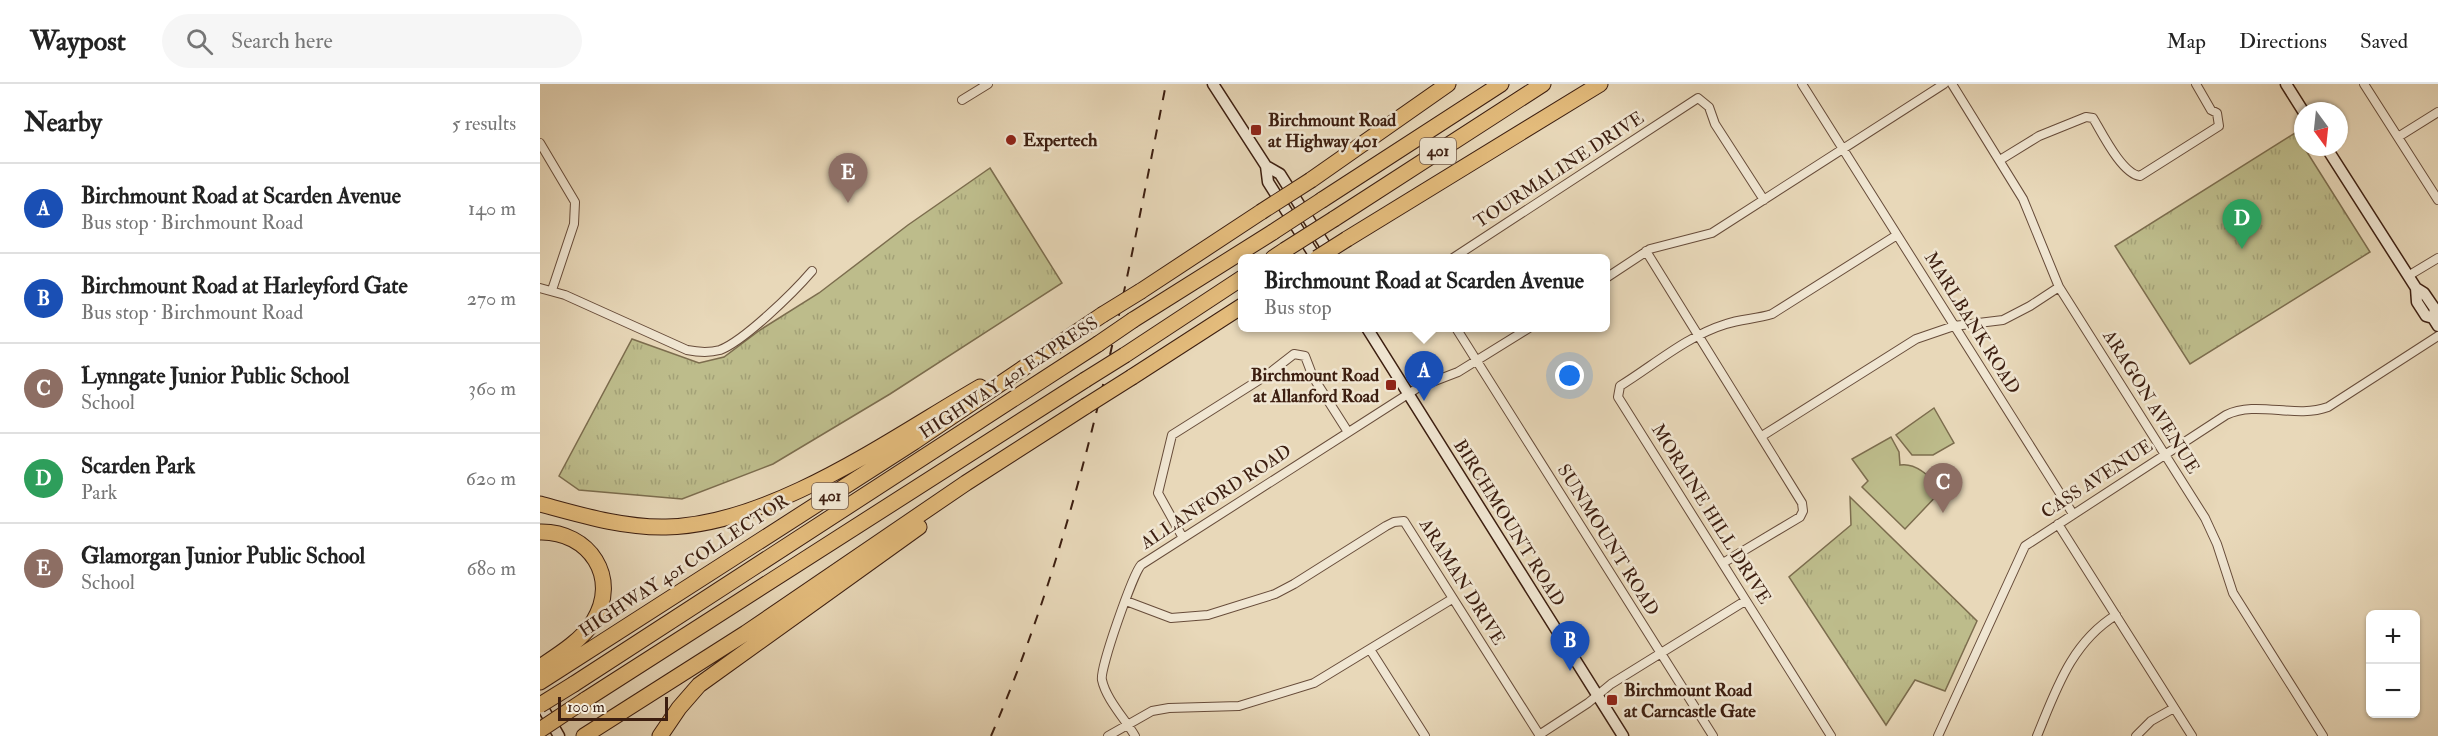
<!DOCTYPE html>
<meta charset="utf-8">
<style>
:root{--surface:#fff;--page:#f6f6f6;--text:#222;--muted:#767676;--line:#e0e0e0;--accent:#db2777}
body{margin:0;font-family:"IM FELL Double Pica",serif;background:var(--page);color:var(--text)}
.controls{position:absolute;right:18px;bottom:18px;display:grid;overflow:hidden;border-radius:9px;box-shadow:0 2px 4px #0004}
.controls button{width:54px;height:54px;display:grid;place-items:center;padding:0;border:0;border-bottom:2px solid var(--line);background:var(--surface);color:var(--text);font:30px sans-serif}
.compass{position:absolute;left:1754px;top:18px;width:54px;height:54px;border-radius:50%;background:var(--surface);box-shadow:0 2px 4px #0004;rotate:165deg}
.scale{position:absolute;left:18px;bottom:15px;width:110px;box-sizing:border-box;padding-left:6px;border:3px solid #3c1e10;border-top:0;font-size:16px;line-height:21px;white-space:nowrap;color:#3c1e10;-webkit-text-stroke:4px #f0e6d2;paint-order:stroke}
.you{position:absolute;left:1030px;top:292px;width:21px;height:21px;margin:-15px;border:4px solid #fff;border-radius:50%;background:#1a73e8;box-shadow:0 0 0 9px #1a73e833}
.badge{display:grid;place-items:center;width:39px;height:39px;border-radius:50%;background:var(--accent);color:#fff;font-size:20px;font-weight:700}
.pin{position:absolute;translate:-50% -50px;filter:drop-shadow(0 2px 3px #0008)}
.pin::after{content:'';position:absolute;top:32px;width:21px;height:18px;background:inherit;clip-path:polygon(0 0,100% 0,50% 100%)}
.popup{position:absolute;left:698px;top:170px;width:372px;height:78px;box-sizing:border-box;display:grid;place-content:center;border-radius:9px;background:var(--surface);filter:drop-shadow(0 2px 4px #0005);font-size:20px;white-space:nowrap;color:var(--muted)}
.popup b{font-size:22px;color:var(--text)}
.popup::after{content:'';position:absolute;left:50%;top:100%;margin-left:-12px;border:12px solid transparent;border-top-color:var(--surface)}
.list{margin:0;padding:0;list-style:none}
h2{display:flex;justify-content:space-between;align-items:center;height:78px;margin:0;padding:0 24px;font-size:26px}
h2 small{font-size:20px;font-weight:400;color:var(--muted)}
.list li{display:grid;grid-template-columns:39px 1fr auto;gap:18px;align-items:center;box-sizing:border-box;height:90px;padding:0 24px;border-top:2px solid var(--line)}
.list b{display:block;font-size:22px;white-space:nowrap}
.list p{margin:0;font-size:20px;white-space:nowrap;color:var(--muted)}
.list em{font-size:20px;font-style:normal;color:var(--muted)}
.icon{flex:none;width:33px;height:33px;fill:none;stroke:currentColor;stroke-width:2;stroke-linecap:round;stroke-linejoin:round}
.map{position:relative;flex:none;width:1898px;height:652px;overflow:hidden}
header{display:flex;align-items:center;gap:36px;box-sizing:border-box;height:84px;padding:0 30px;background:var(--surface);border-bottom:2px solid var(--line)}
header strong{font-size:28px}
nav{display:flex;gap:33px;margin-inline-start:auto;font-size:21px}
.search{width:420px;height:54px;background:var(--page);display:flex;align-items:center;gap:15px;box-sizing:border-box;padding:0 21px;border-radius:33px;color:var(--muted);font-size:22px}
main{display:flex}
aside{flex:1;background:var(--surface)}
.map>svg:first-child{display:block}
</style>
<header>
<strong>Waypost</strong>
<div class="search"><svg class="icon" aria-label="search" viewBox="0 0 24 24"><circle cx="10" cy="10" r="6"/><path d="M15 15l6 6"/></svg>Search here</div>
<nav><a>Map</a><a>Directions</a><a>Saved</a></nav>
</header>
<main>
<aside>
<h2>Nearby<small>5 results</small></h2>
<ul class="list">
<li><span class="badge" style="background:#1a4fb4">A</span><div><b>Birchmount Road at Scarden Avenue</b><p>Bus stop · Birchmount Road</p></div><em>140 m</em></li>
<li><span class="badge" style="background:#1a4fb4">B</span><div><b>Birchmount Road at Harleyford Gate</b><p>Bus stop · Birchmount Road</p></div><em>270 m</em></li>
<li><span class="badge" style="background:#8d6e63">C</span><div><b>Lynngate Junior Public School</b><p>School</p></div><em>360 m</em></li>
<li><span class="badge" style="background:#2e9e5b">D</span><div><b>Scarden Park</b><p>Park</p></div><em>620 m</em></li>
<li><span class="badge" style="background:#8d6e63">E</span><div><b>Glamorgan Junior Public School</b><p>School</p></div><em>680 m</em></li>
</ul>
</aside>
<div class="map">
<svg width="1898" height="652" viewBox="0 0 1898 652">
<defs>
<pattern id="park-tufts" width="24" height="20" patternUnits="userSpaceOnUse" patternTransform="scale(1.5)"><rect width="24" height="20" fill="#bdbc8b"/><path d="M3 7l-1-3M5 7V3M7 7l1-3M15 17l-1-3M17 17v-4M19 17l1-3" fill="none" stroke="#a3a177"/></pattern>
</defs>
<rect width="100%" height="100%" fill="#e8d8b9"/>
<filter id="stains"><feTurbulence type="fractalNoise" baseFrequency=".00333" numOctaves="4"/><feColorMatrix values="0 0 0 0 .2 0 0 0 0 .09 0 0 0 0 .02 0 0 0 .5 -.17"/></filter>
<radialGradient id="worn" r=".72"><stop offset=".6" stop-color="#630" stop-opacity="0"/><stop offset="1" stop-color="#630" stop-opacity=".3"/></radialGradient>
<path fill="#bdbc8b" stroke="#7c6d4e" stroke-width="1.5" d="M1394,324L1414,359L1393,371H1372L1356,351Z
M1351,353L1359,368L1360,381C1376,378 1392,394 1402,406L1365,445L1322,403L1328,397L1312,375Z"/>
<path fill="url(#park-tufts)" stroke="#7c6d4e" stroke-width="1.5" d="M1755,49L1830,168L1650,280L1575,162Z
M450,84L522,199L350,310L233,380L142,415L39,406L19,392L92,255L159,279L184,273L220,246L279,209L368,141Z
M1310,413L1437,537L1405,607L1375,596L1346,641L1249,493L1311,441Z"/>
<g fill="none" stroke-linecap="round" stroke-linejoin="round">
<g stroke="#674c3a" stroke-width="10">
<path id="minor" d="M1262,0L1533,430
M1412,0L1483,115L1519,203L1665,434L1677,460L1693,509L1783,652
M1824,0L1898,116
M422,16L448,0
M1858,53L1898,28
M0,59L35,118L34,140L12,206
M1460,76L1499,52L1546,33L1553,34C1562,49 1582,90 1600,92L1679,42L1677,29L1671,26L1656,0
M1106,167L1262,419L1263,427L1260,433L1183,479
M913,174L1158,14L1169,23L1175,40L1224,116
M1868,192L1898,174
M1066,194L1110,165L1172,149L1404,0
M0,204L25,211L147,266C157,268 169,269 180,266C204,257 254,208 272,187
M916,244L1173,652
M1222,352L1376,255L1414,242L1463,236L1490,222L1519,203
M1518,440L1652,652
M643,454L618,409L632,351L727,291L754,270L765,272L773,293L808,348
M586,517L631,534L668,531L735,510L754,500L846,442L854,438L864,437L1000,652
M831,567L885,652
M999,651L1048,619L1071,600L1205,517
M568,652L612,627L629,624L699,622L774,599L912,515
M595,652C585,635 566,615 562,596C559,586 593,490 601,481L879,303L918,288L989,244
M1291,652L1078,313L1080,302C1114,281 1147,252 1186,240C1200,235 1217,235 1232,230L1357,151
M1398,652L1485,462L1686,331C1717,316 1755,335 1788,323L1898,252
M1497,652C1516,606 1531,559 1576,531
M1596,652L1611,637L1634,624"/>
</g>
<g stroke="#3c1e10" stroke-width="13">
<path id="secondary" d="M673,0L726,82L740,90L793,174
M1746,0L1763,27
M1786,63L1876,204L1877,218L1886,232L1893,234L1898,242
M726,82L728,98L776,174
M1876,204L1884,209L1895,225L1893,234
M827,244L1083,652
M0,619L19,652"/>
</g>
<g stroke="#3c1e10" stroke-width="17">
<path id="motorway" d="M771,96L908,0
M782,116L961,0
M794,135L1003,0
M807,155L1060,0
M733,174L745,166
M601,207L721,128
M593,236L733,148
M585,271L702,194
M592,293L702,222
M0,420C41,431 83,444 126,443C231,441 350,355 440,303
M0,448C49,447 81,494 53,538C42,556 18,571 0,583
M0,598L374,358L562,231
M34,600L558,260
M45,616L545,296
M44,652L206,549L426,399L546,322
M120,652L139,624L159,601L379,443"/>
</g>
<use href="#minor" stroke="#f0e6d2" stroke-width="8"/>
<use href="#secondary" stroke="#f0e6d2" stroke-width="10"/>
<use href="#motorway" stroke="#e4bc7c" stroke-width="15"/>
<path stroke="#3c1e10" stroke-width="2" stroke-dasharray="10 10" stroke-linecap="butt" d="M451,652C541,444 582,221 626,0"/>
<g stroke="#3c1e10" stroke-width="17" stroke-linecap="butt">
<path id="motorway-bridge" d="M721,128L771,96
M733,148L782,116
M745,166L794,135
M777,174L807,155
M562,231L601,207
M558,260L593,236
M545,296L585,271
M546,322L592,293
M0,621L34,600
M0,646L45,616"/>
</g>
<use href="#motorway-bridge" stroke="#e4bc7c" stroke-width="15"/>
</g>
<g fill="#8f2418" stroke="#f0e6d2" stroke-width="2">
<rect x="710" y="40" width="12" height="12" rx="3"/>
<circle cx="471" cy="56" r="6"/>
<rect x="845" y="295" width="12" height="12" rx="3"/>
<rect x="1066" y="610" width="12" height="12" rx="3"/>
</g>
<g text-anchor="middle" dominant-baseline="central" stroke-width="5" stroke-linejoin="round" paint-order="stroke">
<g fill="#f0e6d2" stroke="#725a4a" stroke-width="1.5">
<rect x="880" y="54" width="36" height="26" rx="4.5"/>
<rect x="272" y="399" width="36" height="26" rx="4.5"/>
</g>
<g font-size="16" font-weight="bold" fill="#3c1e10">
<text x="898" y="67">401</text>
<text x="290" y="412">401</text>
</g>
<g font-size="18" font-weight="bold" fill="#3c1e10" stroke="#f0e6d2" text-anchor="start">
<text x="728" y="36">Birchmount Road<tspan x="728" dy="21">at Highway 401</tspan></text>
<text x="483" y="56">Expertech</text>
<text x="839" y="291" text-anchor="end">Birchmount Road<tspan x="839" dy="21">at Allanford Road</tspan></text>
<text x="1084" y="606">Birchmount Road<tspan x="1084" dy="21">at Carncastle Gate</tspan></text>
</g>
<g font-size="18" fill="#3c1e10" stroke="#f0e6d2">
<text transform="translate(1019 86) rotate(-33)">TOURMALINE DRIVE</text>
<text transform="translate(1432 239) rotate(58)">MARLBANK ROAD</text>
<text transform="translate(469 294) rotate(-33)">HIGHWAY 401 EXPRESS</text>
<text transform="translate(1611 318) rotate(58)">ARAGON AVENUE</text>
<text transform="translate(1557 395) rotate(-33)">CASS AVENUE</text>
<text transform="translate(676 413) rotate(-33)">ALLANFORD ROAD</text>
<text transform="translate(1171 430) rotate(58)">MORAINE HILL DRIVE</text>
<text transform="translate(969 439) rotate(58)">BIRCHMOUNT ROAD</text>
<text transform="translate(1068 456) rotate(58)">SUNMOUNT ROAD</text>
<text transform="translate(144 482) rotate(-33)">HIGHWAY 401 COLLECTOR</text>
<text transform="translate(922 498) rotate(58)">ARAMAN DRIVE</text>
</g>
</g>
<rect width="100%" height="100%" filter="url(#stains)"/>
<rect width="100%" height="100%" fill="url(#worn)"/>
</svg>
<div class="controls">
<button>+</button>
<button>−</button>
</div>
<svg class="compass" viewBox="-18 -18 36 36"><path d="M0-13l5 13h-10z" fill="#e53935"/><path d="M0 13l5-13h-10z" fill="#767676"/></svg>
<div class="scale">100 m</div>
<div class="you"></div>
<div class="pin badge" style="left:884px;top:317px;background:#1a4fb4">A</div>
<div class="popup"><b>Birchmount Road at Scarden Avenue</b>Bus stop</div>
<div class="pin badge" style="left:1030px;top:587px;background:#1a4fb4">B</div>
<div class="pin badge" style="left:1403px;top:429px;background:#8d6e63">C</div>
<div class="pin badge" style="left:1702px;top:165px;background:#2e9e5b">D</div>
<div class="pin badge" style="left:308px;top:119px;background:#8d6e63">E</div>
</div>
</main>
